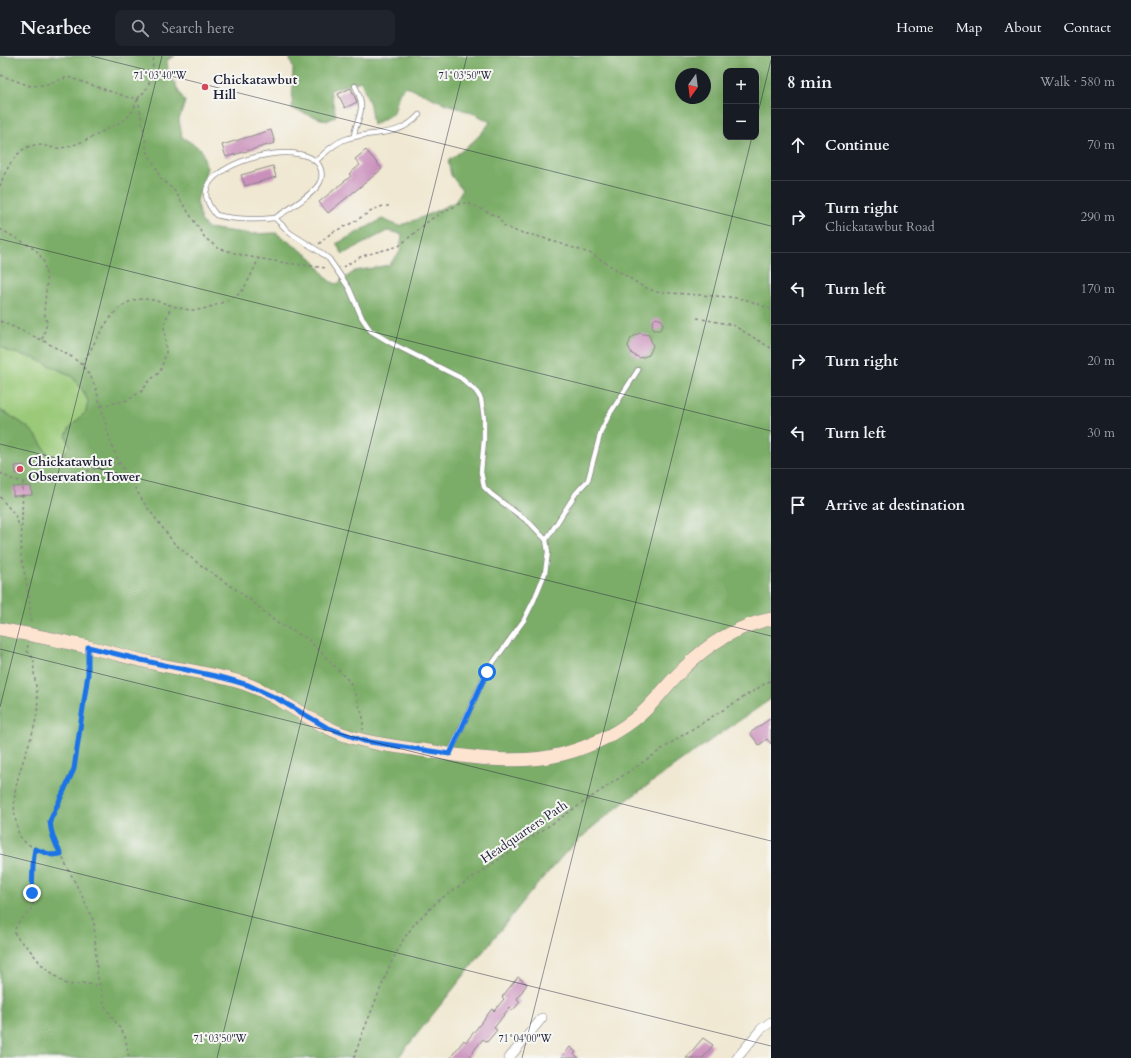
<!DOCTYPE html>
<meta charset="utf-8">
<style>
:root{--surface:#171b24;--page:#20242c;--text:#f1f3f6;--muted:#9ea1a6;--line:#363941}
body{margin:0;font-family:Cardo,serif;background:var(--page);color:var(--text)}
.controls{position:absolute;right:12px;top:12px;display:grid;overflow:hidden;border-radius:8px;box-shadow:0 4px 16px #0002}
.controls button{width:36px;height:36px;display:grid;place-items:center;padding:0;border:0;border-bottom:1px solid var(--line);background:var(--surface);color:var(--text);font:20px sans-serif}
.compass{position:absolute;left:675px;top:12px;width:36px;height:36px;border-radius:50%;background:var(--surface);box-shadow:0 4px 16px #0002;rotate:194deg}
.stop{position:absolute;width:12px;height:12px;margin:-9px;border:3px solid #1a73e8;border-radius:50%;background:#fff}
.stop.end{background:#1a73e8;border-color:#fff;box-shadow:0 1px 4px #0008}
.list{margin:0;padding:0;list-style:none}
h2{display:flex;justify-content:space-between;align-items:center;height:52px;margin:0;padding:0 16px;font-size:17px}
h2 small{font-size:13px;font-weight:400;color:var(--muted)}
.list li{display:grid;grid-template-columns:26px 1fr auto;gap:12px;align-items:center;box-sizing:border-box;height:72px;padding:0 16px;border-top:1px solid var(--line)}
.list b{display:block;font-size:15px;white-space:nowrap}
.list p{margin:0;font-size:13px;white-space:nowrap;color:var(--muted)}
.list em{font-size:13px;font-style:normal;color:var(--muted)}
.icon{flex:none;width:22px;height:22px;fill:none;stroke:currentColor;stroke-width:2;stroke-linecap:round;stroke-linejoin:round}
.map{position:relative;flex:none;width:771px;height:1002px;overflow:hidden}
header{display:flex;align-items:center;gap:24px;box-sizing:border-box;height:56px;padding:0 20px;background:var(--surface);border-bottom:1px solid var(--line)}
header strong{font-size:19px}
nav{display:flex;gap:22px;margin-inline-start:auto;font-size:14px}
.search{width:280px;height:36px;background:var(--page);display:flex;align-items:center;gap:10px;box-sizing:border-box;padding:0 14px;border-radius:8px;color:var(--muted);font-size:15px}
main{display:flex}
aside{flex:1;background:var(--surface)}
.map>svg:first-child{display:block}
</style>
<header>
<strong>Nearbee</strong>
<div class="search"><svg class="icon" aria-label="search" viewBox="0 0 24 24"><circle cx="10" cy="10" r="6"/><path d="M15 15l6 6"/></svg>Search here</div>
<nav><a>Home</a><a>Map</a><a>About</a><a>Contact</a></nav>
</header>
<main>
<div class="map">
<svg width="771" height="1002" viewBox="0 0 771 1002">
<rect width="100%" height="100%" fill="#f6f6f2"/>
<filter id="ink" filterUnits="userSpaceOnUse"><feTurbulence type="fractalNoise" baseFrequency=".025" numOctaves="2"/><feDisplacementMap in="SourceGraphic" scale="8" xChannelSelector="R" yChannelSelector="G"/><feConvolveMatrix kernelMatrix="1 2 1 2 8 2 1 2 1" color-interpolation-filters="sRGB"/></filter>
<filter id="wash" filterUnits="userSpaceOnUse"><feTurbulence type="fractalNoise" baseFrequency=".012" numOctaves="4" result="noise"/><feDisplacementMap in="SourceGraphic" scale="16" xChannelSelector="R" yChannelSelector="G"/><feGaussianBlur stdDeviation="0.9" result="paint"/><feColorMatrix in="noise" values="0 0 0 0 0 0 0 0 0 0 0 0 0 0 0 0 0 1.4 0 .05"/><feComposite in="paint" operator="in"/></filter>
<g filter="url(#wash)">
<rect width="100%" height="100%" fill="#f0e8d2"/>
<path fill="#9ac978" stroke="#5e765a" d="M0,289L7,295L34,302L72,320L83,335L88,345L86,356L70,371L66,380L70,390L58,404C45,400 42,386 34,377C25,368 11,360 0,354Z"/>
<path fill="#7bad68" stroke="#4e6852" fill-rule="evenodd" d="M0,0H175L167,4L168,15L185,46L179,64L182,81L201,93L207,112L197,145L201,164L207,172L252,178L276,177L312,202L329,225L337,228L355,215L389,209L400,196L402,178L387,175L343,198L336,188L382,163L399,170L423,161L455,146L462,134L451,119L448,105C464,93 479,83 490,66L477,59L439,45L405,30L399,37L394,57L373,69L370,49L361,25L330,34L336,60L327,65L292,53L293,12L289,0H771V643L711,684L627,744L594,770L566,796L530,837L398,1002H0V354C11,360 25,368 34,377C42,386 45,400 58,404L70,390L66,380L70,371L86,356L88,345L83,335L72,320L34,302L7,295L0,289ZM726,15H756V81H726ZM681,18H705V42H681Z"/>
<g id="blocks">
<path fill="#ca90bc" d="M351,32L357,46L345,52L338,38Z
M271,74L275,87L226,101L222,89Z
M366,94L382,113L328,157L319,146L351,120L349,118L360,109L355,103Z
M273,110L276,121L245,130L241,119Z
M656,262L662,264L663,270L660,274H653L652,266Z
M639,277L649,279L653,290L649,299L640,302L632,298L628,290L631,282Z
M24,409V417L16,418L15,410Z
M31,430L32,439L13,440V431Z
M771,662V688L767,683L759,689L750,677Z
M518,921L527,928L517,943L520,946L513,954L510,951L494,972L497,974L487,986L483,983L468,1002H450L464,984L466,986L492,953L494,955L504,943L502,941Z
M703,982L713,989L703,1002H686Z
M570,991L576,996L574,998L579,1002H561Z"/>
</g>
</g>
<g filter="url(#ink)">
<use href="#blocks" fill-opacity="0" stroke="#898586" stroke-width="1"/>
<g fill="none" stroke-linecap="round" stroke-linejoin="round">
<g stroke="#898586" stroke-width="6">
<path id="lane" d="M354,81C354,70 362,60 361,49C361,42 358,36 355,30
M316,105C325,97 334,87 346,83C373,74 397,83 419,59
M275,162C255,164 235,164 216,159C211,152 206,146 206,137C207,104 312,79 321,114C322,118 322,122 320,126C315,138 287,154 275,162L290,177L320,196L329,203L349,232L362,262L371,275L391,287L461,322L476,335L481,343L484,362V384L481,416L484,431L491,438L530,467L546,484
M450,697L487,615L524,564L534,544L545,517L548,496L546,484L576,437L588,424L601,375L609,359L638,314"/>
</g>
<g stroke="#898586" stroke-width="10">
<path id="street" d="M509,1002L542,962
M737,1002L761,973L771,966"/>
</g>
<g stroke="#898586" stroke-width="14">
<path id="secondary" d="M0,573C25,578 50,582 74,588C100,593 126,601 152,607C183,614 216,618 246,628C278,639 304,662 335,675C363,687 392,690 421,694C469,701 516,710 563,698C592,690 619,677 641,658C657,644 669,626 684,612C708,588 738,570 771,563"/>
</g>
<path stroke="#898586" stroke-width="1.5" stroke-dasharray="3 3" stroke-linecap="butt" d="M0,19L30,30L44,29L68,21L127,41L138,42C153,29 151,18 154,0
M138,42L147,95L158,115L159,121L174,134L205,182L218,192L245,200L286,207L327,212
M0,130C5,114 18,89 37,89C45,89 53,93 61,92C80,89 98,78 115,69C119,67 124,64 128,61C133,56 135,49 138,43
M0,173L30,190L38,196L44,206L47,226L44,255L47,267L42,284
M319,188L331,177L350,168L375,153L383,150H390
M343,211L362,200L399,190L431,163L459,148L465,147L473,149L498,161L504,170L518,176L537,180L592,198L642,230L657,236L729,241L747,244L771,253
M697,262L733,269L771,292
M0,265L42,284L72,301L82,309L91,321L96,333L111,387L118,404L144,447L174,487L195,505L252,545L277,567L308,583L350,626L363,660V674
M82,309C93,291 106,260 124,249C147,233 170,254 194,254C203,254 213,250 221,247C229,244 239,240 244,232C250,223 254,212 259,202
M101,350L128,344L142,335L149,325L160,316L166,297L164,268L171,251
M0,417L11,423L23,426L34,425L58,422L120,407
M23,426L21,499L29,540L31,567
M0,441L15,459L20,472
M28,589L27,595L34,603C32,621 40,639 37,657C31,696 6,729 17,770C18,774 18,778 21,782C24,786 28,788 32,791C41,796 51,799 61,798
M88,601V618L74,713L52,760L50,765L51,772L55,787L84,844L94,866L97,918L105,950L125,980L129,1002
M35,793L32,809L33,824L31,837L33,848L30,855L18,867L15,873V878L19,884L29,893L41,908L64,927L70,929L82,927L99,930
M354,1002L361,981L390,909L403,884L415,867L439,844L686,677L771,624"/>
<use href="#lane" stroke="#fff" stroke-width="4.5"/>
<use href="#street" stroke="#fff" stroke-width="9"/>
<use href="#secondary" stroke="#fde4d1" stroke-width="13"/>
</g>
</g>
<g fill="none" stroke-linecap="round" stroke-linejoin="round" filter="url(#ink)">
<path stroke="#1a73e8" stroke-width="5" d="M32,837C33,822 32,808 35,793L52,799L61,798C55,788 51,778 50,765L74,713L88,618V591L141,604L224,622L248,629L278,643L326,671L364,685L450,698L487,616"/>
</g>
<path fill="none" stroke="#22223b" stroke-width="1" stroke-opacity="0.45" d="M91,0L771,170M756,65L771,4M0,183L771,375M0,388L771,580M0,593L771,785M0,651L162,0M0,798L771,990M217,1002L467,0M522,1002L752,81"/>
<g fill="#d1495b" stroke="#f6f6f2" stroke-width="1.5">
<circle cx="205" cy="31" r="4"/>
<circle cx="20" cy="413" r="4"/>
</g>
<g text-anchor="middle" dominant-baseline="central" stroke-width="4" stroke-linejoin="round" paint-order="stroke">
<g font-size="13" font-weight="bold" fill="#22223b" stroke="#f6f6f2" text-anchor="start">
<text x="213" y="24">Chickatawbut<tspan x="213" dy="15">Hill</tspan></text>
<text x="28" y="406">Chickatawbut<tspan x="28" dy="15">Observation Tower</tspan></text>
</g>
<g font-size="13" fill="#22223b" stroke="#f6f6f2">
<text transform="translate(524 776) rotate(-34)">Headquarters Path</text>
</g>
</g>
<g font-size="10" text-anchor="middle" fill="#22223b" stroke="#f6f6f2" stroke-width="4" stroke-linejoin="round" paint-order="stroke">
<text x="160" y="23">71°03'40"W</text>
<text x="465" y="23">71°03'50"W</text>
<text x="220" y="986">71°03'50"W</text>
<text x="525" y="986">71°04'00"W</text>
</g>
</svg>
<div class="controls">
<button>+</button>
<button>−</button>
</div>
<svg class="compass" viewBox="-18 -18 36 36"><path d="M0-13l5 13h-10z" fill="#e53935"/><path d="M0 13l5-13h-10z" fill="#9ea1a6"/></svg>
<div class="stop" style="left:487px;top:616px"></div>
<div class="stop end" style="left:32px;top:837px"></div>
</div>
<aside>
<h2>8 min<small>Walk · 580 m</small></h2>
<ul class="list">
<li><svg class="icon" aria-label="ahead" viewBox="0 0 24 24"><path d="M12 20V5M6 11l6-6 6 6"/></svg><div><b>Continue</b></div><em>70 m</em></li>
<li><svg class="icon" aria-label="right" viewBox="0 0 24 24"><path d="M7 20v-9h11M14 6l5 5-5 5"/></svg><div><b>Turn right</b><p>Chickatawbut Road</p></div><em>290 m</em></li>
<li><svg class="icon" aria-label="left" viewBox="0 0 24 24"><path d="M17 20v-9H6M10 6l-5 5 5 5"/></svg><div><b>Turn left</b></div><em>170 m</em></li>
<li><svg class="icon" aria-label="right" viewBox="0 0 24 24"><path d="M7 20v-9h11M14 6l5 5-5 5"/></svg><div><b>Turn right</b></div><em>20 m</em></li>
<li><svg class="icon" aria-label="left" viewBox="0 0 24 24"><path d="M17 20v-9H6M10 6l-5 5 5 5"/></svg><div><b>Turn left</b></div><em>30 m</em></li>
<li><svg class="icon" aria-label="arrive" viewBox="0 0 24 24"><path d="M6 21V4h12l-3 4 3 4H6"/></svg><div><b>Arrive at destination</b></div></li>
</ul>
</aside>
</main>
